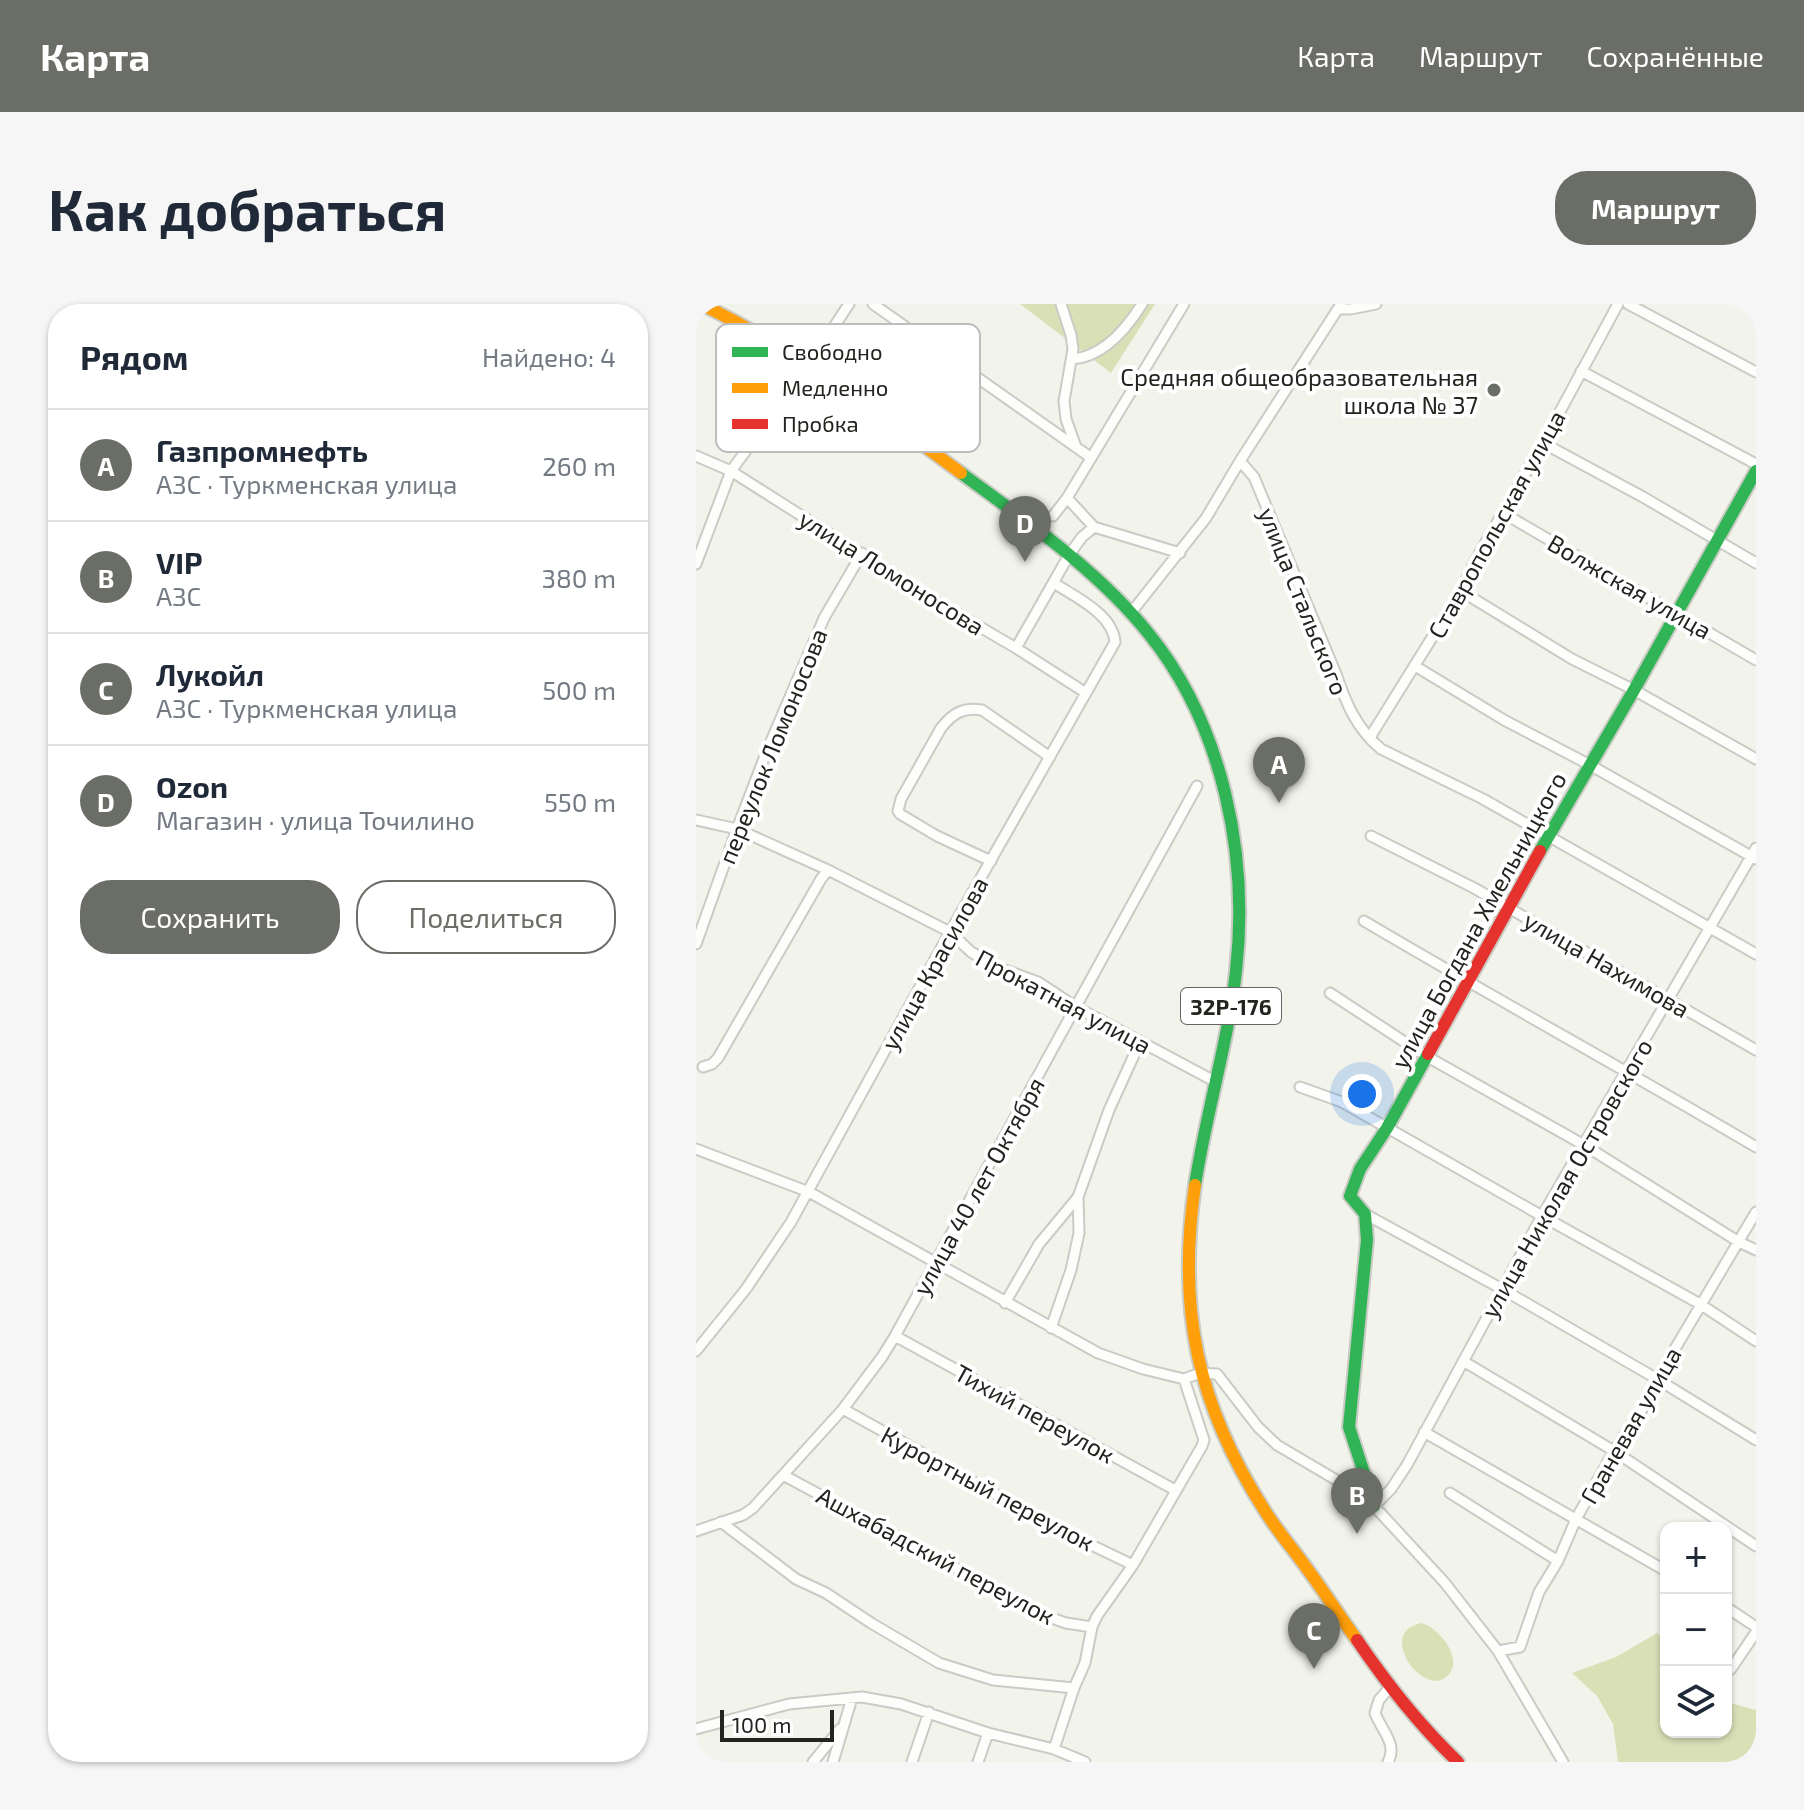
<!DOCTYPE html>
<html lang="ru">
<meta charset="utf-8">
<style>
:root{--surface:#fff;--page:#f6f6f7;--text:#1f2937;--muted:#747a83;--line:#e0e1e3;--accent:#6b6d67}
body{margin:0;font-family:"Exo 2",sans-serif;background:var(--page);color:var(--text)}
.controls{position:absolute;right:24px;bottom:24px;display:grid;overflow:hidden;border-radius:16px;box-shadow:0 2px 6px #0004}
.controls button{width:72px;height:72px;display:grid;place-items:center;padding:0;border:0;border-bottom:2px solid var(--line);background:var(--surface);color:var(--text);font:40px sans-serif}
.scale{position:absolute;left:24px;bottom:20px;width:114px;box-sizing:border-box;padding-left:8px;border:4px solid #23241f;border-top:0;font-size:22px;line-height:28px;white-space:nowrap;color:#23241f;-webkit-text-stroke:6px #fff;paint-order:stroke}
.you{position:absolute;left:666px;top:790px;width:28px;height:28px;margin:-20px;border:6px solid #fff;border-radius:50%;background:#1a73e8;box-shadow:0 0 0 12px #1a73e833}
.badge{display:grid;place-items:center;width:52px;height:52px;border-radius:50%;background:var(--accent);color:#fff;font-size:26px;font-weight:700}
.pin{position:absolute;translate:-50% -66px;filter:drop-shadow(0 2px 4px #0008)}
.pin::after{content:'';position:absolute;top:42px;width:28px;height:24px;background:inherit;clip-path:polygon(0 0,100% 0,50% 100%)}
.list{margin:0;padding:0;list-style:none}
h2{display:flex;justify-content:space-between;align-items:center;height:104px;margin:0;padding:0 32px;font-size:34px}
h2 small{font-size:26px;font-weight:400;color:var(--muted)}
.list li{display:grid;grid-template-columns:52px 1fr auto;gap:24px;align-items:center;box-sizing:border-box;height:112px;padding:0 32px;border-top:2px solid var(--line)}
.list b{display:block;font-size:30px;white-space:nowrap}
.list p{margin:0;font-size:26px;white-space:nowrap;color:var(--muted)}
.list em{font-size:26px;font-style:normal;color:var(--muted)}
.actions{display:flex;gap:16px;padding:24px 32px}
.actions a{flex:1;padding:18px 0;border:2px solid var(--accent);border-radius:32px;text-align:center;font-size:28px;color:var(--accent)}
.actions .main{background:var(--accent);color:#fff}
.icon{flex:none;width:44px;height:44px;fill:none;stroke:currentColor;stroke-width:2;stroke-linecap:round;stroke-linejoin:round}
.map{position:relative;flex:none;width:1060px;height:1458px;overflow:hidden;border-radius:32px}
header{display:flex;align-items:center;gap:48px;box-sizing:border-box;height:112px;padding:0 40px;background:var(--accent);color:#fff}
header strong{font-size:38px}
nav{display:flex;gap:44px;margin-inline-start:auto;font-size:28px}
.intro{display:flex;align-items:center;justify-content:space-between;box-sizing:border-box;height:192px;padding:0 48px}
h1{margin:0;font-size:56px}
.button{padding:20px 36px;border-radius:32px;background:var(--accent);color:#fff;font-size:28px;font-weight:700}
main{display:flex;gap:48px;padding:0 48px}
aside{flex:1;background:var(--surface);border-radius:32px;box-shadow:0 2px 6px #0004}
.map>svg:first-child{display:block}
</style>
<header>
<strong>Карта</strong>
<nav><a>Карта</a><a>Маршрут</a><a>Сохранённые</a></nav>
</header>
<div class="intro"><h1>Как добраться</h1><a class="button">Маршрут</a></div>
<main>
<aside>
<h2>Рядом<small>Найдено: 4</small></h2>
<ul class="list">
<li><span class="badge">A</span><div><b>Газпромнефть</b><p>АЗС · Туркменская улица</p></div><em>260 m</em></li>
<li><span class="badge">B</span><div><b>VIP</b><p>АЗС</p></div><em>380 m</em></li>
<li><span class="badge">C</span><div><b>Лукойл</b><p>АЗС · Туркменская улица</p></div><em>500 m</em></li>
<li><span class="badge">D</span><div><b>Ozon</b><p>Магазин · улица Точилино</p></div><em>550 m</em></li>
</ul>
<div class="actions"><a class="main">Сохранить</a><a>Поделиться</a></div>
</aside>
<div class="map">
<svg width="1060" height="1458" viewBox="0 0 1060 1458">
<rect width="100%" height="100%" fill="#f2f4ec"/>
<path fill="#d9e0b6" d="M324,0H459L415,69Z
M725,1319C744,1323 773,1361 747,1375C724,1388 681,1329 725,1319Z
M961,1329L970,1337V1428H1030V1398L1060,1406V1458H922L917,1420L901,1392L876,1369L920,1353Z"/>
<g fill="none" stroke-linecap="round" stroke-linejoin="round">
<g stroke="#c9cbc4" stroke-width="13">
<path id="street" d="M177,0L394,153
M365,0L375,31L377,45L368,97L370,115L380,143
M932,0L1060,68
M642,5H655L680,0
M376,55C407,53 431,24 446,0
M885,67L1060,160
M847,139L947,193L1060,259
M0,152L35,167L238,296L320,344L390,389
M544,157L558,173L640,370C650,399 660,424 685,445L787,495L1060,650
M371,194L398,223L484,249
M807,209L1060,356
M357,212L371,194L488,0
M0,260L35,167L76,111L104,69L114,59L153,0
M765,287L876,355L938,386L1060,455
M434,310L510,214L544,157L645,0
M320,344L373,251L386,233L398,223
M719,362L808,416L894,461L1060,555
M675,436L676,430L765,287L779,257L847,139L922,0
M0,516L41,525L132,566L254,628L275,648L301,663L342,678L380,703L520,778
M675,532L778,584L1060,746
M295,557L241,532L204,510L202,507L205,495L245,424C257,409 267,403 286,406L354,453
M668,617C798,694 930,766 1060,843
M0,640L41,525L72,444L128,314L166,249
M634,689L730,752L888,841L1043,938L1060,946
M7,763L16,760L22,754L125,575L132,566
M604,783L646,798L846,912L1004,1000L1060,1037
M0,845L113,888L402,1049L447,1065L488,1075L504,1069L521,1070L562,1123L581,1141L647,1180L678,1202L749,1279L802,1347L867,1458
M669,910L806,985L961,1075L1060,1136
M309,999L343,940L382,893
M355,1024L375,966L383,929L382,893L413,806L444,738
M199,1032L479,1186
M0,1047L50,985L95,918L254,628L419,338C417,310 379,293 358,279
M767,1057L918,1147L1060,1242
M147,1105L362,1225L437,1261
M728,1128L970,1267
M87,1171L347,1311L370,1319L396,1323
M754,1189L862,1257
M678,1202L695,1185L711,1161L846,912L1060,544
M25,1218L100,1275L130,1289L175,1319L243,1359L297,1376L378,1384
M0,1227L47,1211L57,1204L147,1105L186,1053L199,1032L501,482
M1030,1303L1060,1323
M802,1347L824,1343L843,1288L862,1257L880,1215L918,1147L959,1086L961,1075L1060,908
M1030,1368L1035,1365L1060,1328
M0,1425L93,1400L166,1393L205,1400L292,1429L358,1445L389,1458
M358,1445L378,1384L389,1359L396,1323L401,1312L437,1261L506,1142L508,1136L488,1075
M117,1458L144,1425
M137,1458L156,1394
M216,1458L233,1408
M282,1458L292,1429
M692,1458C702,1440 685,1426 679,1409L683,1396L695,1382"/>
</g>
<g stroke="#c9cbc4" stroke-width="16">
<path id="fast" d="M265,169C331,218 402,266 453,330C527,422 553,551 540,667C532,739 510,809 499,881
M844,547L938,386L1060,167
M678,1202L676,1187L669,1172L653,1123L671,936L669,910L654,892L664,865L691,824L732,750"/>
</g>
<g stroke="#c9cbc4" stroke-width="16">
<path id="slow" d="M5,0C101,47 180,106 265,169
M499,881C481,1005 501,1101 569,1207C582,1228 598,1246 612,1266C629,1289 644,1313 661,1336"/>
</g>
<g stroke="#c9cbc4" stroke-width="16">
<path id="jam" d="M732,750L844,547
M661,1336C691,1380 723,1421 762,1458"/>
</g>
<use href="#street" stroke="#fdfdfc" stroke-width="9"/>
<use href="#fast" stroke="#30b455" stroke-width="12"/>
<use href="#slow" stroke="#ff9f0a" stroke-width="12"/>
<use href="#jam" stroke="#e5322d" stroke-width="12"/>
</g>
<circle fill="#6b6d67" stroke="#fff" stroke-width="3" cx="798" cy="86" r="8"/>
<g text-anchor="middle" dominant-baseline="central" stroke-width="8" stroke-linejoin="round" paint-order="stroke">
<rect fill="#fff" stroke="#656662" stroke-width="2" x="485" y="684" width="100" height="36" rx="6"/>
<g font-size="22" font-weight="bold" fill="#23241f">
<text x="535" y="702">32Р-176</text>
</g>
<g font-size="24" fill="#23241f" stroke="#fff" text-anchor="end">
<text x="782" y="72">Средняя общеобразовательная<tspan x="782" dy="28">школа № 37</tspan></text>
</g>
<g font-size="24" fill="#23241f" stroke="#fff">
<text transform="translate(800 220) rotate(-61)">Ставропольская улица</text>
<text transform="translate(196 268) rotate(32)">улица Ломоносова</text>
<text transform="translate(934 282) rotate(30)">Волжская улица</text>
<text transform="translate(608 297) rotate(68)">улица Стальского</text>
<text transform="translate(76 442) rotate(-68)">переулок Ломоносова</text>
<text transform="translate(782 616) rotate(-61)">улица Богдана Хмельницкого</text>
<text transform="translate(238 659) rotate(-61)">улица Красилова</text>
<text transform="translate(911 660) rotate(30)">улица Нахимова</text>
<text transform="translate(368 697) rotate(28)">Прокатная улица</text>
<text transform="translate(870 874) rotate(-60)">улица Николая Островского</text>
<text transform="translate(282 882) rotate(-61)">улица 40 лет Октября</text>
<text transform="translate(339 1109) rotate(29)">Тихий переулок</text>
<text transform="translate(934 1121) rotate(-60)">Граневая улица</text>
<text transform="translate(292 1184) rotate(28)">Курортный переулок</text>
<text transform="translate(240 1251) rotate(28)">Ашхабадский переулок</text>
</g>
</g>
<rect x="20" y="20" width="264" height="128" rx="12" fill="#fff" stroke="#bdbdbc" stroke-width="2"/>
<rect x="36" y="43" width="36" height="10" fill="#30b455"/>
<rect x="36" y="79" width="36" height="10" fill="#ff9f0a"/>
<rect x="36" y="115" width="36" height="10" fill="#e5322d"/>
<g font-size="22" fill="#23241f">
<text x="86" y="56">Свободно</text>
<text x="86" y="92">Медленно</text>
<text x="86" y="128">Пробка</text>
</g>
</svg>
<div class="controls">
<button>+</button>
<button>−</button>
<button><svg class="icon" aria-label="layers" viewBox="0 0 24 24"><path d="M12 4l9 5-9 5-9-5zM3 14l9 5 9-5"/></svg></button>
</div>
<div class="scale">100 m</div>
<div class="you"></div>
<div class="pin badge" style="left:583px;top:499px">A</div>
<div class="pin badge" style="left:661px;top:1230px">B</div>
<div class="pin badge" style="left:618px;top:1365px">C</div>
<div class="pin badge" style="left:329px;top:258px">D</div>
</div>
</main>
